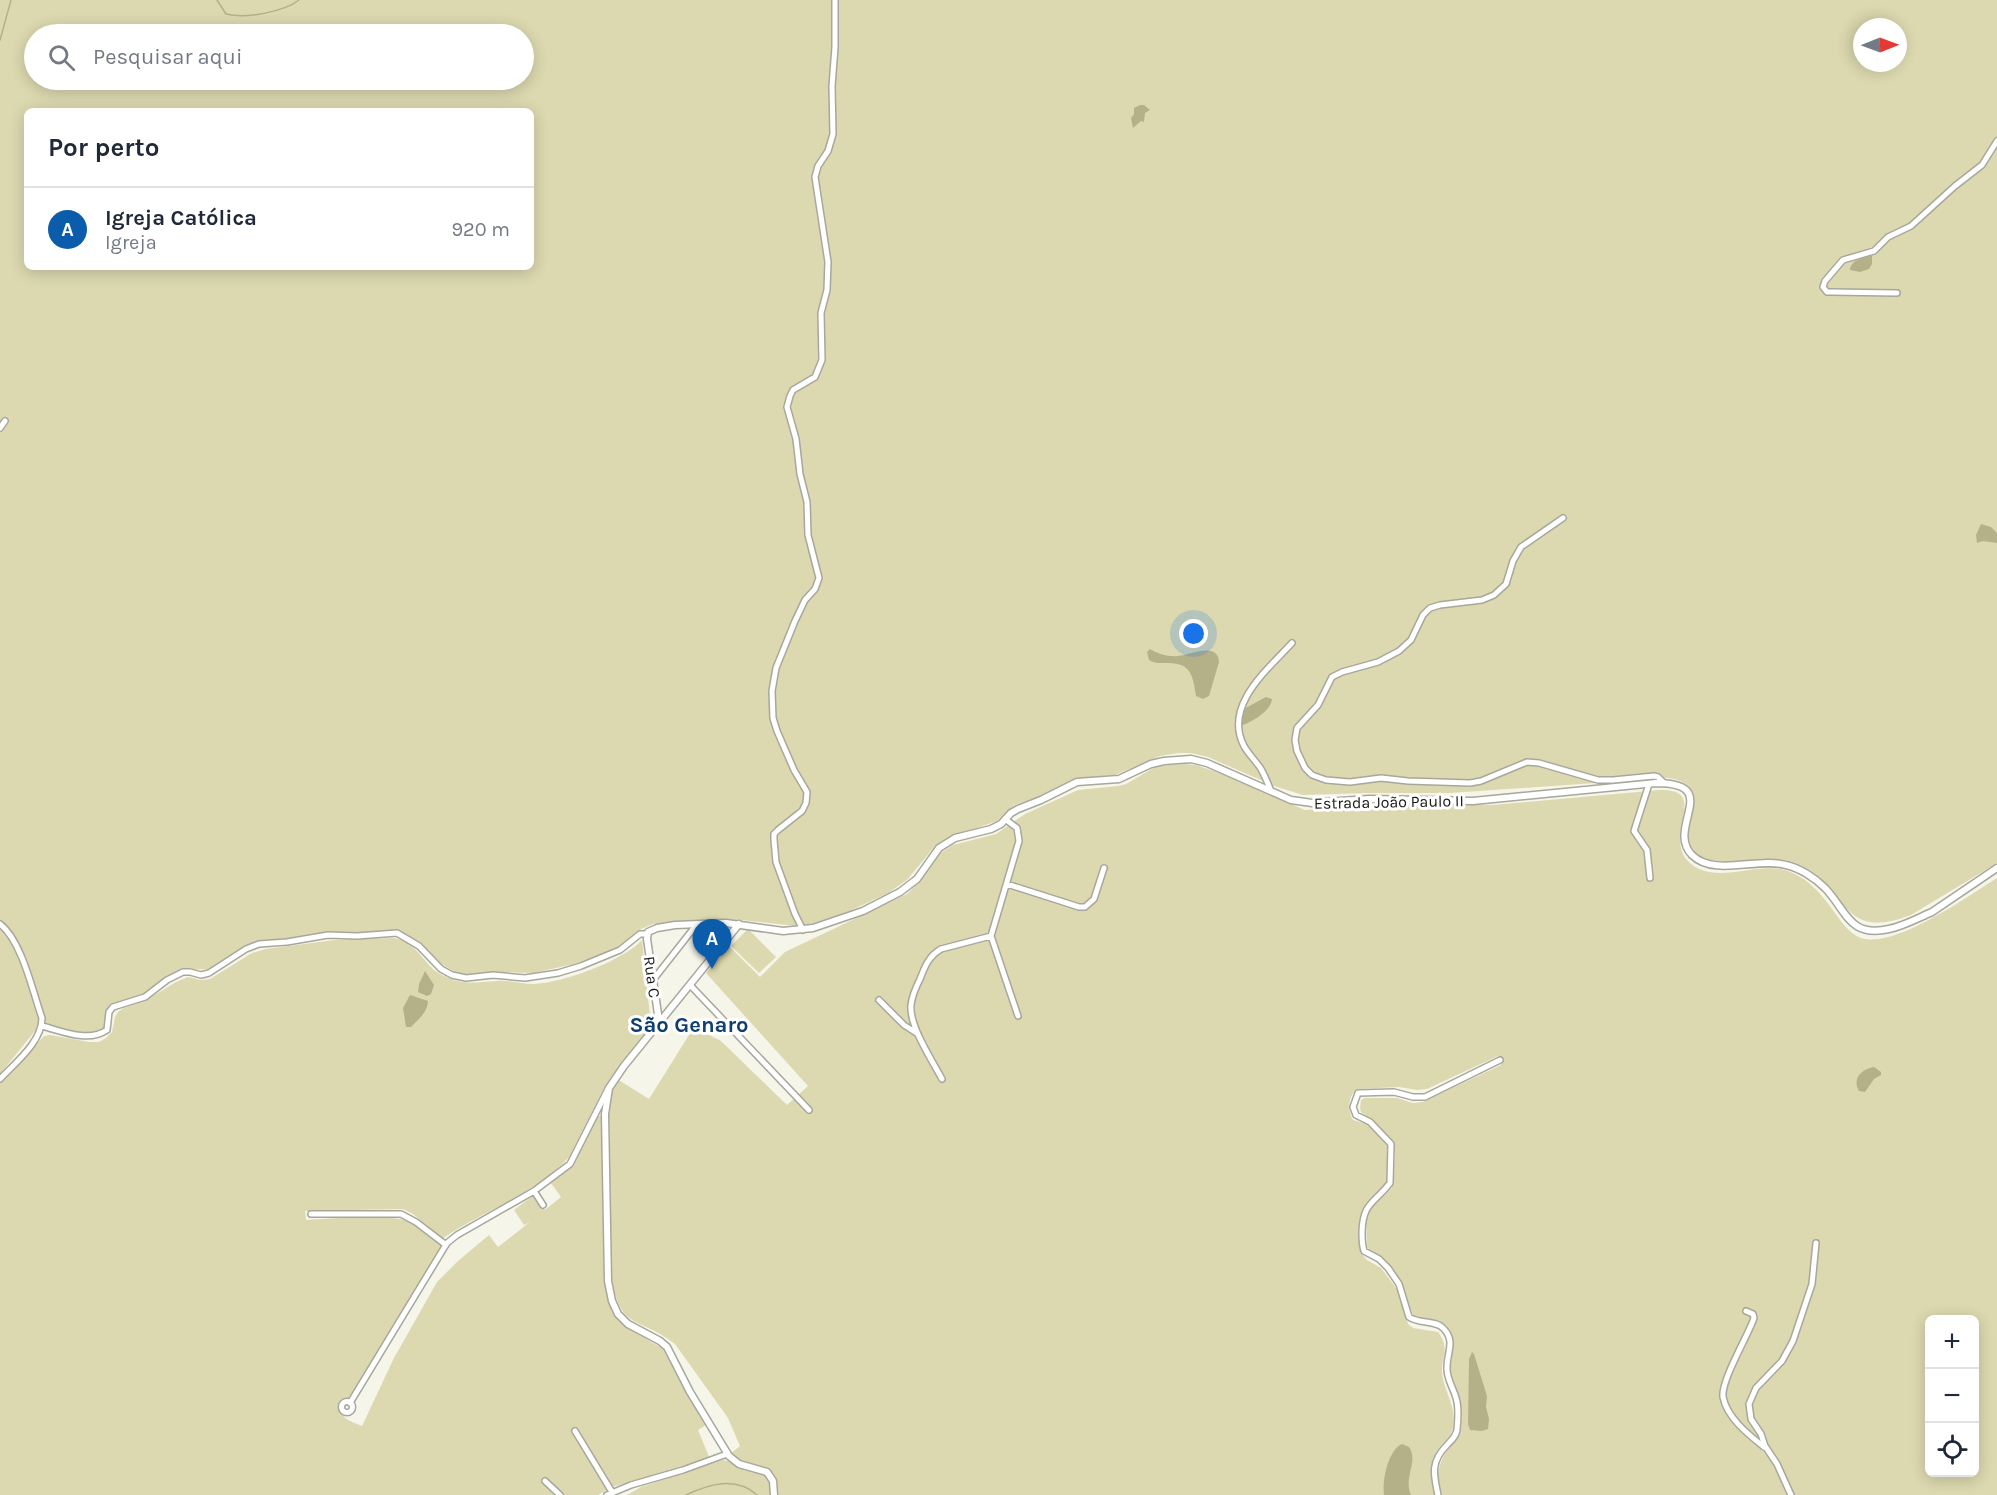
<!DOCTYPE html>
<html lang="pt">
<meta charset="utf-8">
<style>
:root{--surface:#fff;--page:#f6f6f7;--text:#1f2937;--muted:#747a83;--line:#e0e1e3;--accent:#0b5dab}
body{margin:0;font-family:Karla,sans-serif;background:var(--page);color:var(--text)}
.controls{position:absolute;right:18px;bottom:18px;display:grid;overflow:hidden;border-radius:9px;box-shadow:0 3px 15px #0003}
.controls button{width:54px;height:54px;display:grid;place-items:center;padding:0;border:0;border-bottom:2px solid var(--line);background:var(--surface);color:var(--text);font:30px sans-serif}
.compass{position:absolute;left:1853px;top:18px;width:54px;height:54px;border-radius:50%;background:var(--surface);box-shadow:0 3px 15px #0003;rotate:89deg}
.you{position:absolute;left:1194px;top:634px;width:21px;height:21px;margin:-15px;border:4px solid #fff;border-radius:50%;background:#1a73e8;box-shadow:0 0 0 9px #1a73e833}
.badge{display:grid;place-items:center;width:39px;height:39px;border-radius:50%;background:var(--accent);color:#fff;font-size:20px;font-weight:700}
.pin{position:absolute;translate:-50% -50px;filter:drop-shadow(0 2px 3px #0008)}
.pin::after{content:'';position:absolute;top:32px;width:21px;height:18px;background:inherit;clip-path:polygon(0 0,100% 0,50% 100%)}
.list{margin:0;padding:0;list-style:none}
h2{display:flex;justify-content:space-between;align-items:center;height:78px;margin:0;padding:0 24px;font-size:26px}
h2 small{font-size:20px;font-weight:400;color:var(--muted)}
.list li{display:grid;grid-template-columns:39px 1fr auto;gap:18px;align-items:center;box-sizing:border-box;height:84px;padding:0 24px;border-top:2px solid var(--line)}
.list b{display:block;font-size:22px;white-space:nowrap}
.list p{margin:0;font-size:20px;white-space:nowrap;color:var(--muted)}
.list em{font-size:20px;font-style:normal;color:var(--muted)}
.icon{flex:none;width:33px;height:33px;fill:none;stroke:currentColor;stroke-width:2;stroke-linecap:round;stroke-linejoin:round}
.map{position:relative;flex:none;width:1997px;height:1495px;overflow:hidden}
.search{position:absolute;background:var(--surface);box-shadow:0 3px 15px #0003;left:24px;top:24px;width:510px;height:66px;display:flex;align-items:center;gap:15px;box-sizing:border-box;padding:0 21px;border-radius:33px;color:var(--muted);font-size:22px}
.panel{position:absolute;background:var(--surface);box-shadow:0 3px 15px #0003;left:24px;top:108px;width:510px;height:162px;border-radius:9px}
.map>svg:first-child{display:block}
</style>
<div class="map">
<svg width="1997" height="1495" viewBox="0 0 1997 1495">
<rect width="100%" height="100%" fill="#f5f5ea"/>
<path fill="#dcd9b0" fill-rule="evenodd" d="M0,0H1997V863L1911,915C1836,944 1850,882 1793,862C1764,852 1718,876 1695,852C1672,829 1719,785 1668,778L1450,793H1367L1303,795L1274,786L1208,757L1191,753H1178L1160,756L1115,775L1082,778L1070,781L1044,795L1014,805L997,821L947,838L935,846L907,880L888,893L839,916L810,924L796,926L741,920L653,924L641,929L623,945L605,953L574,964L533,973L497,972L474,975L459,974L438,962L420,942L398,930L350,934L335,932L261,942L249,945L209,969L184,970L147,993L114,1003L107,1011L105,1028C89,1040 62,1027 44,1024L39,1026L0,1074ZM1862,27H1898V63H1862ZM34,34H524V80H34ZM27,111H531V267H27Z
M1184,764L1196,765L1219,773L1305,810L1379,803L1492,805L1660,790C1710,789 1664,833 1687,860C1710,886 1751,864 1780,869C1805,874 1821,893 1835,913C1842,923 1850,934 1861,938C1895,949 1968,896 1997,878V1495H1794C1784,1473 1753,1430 1751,1408C1750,1386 1778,1374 1787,1356C1798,1336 1812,1301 1816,1278C1818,1267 1818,1254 1818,1242L1814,1241C1812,1253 1812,1266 1810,1278C1807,1299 1795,1339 1783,1356C1773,1372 1750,1383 1747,1403C1745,1420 1758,1430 1763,1445C1748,1431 1721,1411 1726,1387L1758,1316L1746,1309L1753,1316L1720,1394C1722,1415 1742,1435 1758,1447C1759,1448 1765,1452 1766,1453C1776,1464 1782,1481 1788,1495H1442C1434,1475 1439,1460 1452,1444C1457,1439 1460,1435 1461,1428C1463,1408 1456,1392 1451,1374C1447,1355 1461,1346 1446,1325L1413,1315L1402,1285L1390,1266L1382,1257L1371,1252L1367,1247L1366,1219L1368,1212L1392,1188L1395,1155L1393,1144L1390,1138L1372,1120L1361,1112L1360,1108L1361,1100L1365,1098H1397L1413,1103L1423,1102L1501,1065L1498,1056L1427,1089L1417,1090L1399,1087L1357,1089C1348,1096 1347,1110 1353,1120L1367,1124L1389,1147L1388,1183L1367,1203L1361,1213L1360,1252L1367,1260L1381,1268L1394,1285L1398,1292L1408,1324L1413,1328L1438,1332C1451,1350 1441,1355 1442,1373C1444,1392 1457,1407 1453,1427C1452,1434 1448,1438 1443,1443C1428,1459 1429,1475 1435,1495H777C775,1452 751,1475 730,1454L740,1446L728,1418L675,1344C638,1315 620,1332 611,1275L607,1107L611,1088L617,1079L649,1099L694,1027L721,1041L787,1105L808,1086L706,973L729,946L760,977L785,952L907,894L919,882L939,854L953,845L996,834L1025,814L1078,790L1118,786L1126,784L1157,766ZM1930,1320H1974V1472H1930Z
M748,929L776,957L759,973L731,946Z
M394,938C421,944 423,967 444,976C465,986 475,982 497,981C509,980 521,984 534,984C562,983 623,961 642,940L651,1025L605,1086L569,1157C534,1195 484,1210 442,1239L413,1214L403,1209L305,1211L306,1220C332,1219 388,1213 410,1222L442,1246L349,1400L341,1403C337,1418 351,1421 362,1426L394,1358L437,1282L458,1261L489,1235L498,1247L530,1222L524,1225L514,1210L534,1195L545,1210L561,1197L551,1183L574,1164L596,1116H603V1248L606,1287L611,1308L623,1325L663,1349L706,1425L698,1430L710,1459L612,1487L598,1495H0V1084L44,1036L50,1035L89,1042H99L106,1038L112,1032L115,1017L118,1012L124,1008L145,1001L176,982L188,977L201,980L210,979L252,953L266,949L335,940Z
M723,1460C730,1461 735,1464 741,1467C762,1476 769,1466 772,1495H627L641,1487Z"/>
<path fill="#b4b189" d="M1140,105H1144L1150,110L1145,113L1144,122L1141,121L1133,128L1131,118L1134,114V108Z
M1870,256H1872V264L1869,269L1860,272L1850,270C1851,260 1862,258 1870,256Z
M1981,524L1991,527L1997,533V543L1983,541L1977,543L1976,535Z
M1150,649C1158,654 1168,657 1178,656C1190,655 1218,641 1219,662L1209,696L1203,699L1196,696C1193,677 1192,663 1168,663C1160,663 1155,664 1149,660L1147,652Z
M1266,697L1272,699C1271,711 1253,721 1243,725L1240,720L1242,710Z
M425,971L434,985L431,994L427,996L418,992L419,984Z
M410,995L428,1001C427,1014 418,1019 411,1027H406L403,1008Z
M1874,1067L1881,1072V1075L1874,1079L1865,1092L1859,1091C1852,1079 1861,1069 1874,1067Z
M1472,1352L1474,1354L1487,1396L1486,1407L1489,1419L1488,1429L1482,1431L1470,1430L1468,1424L1469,1359Z
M1402,1444L1409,1447C1419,1461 1403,1477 1411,1495H1384C1382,1481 1388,1450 1402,1444Z"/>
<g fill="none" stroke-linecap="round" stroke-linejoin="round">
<path stroke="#b4b189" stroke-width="1.5" d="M217,0L226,14C245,19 284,12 299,0
M0,40L11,0
M686,1495C709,1484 736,1476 757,1495"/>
<g stroke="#a8a79d" stroke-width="8">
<path id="minor" d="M1897,293L1831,292H1827L1823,287L1825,281L1843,260L1874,251L1888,237L1911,226L1955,186L1982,165L1997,141
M0,428L5,421
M1563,518L1521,547L1513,561L1506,584L1494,595L1482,600L1440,605L1430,608L1423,615L1411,640L1399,651L1378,662L1342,672L1332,677L1318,705L1297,728L1295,740L1297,751L1305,768L1312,775L1326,780L1350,782L1381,778L1408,781L1470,783L1481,781L1527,762L1539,763L1598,780H1613L1654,776L1658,777L1664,783
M1649,784L1634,831L1647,850L1650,878
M1271,791C1268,784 1265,776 1261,769C1256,761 1249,755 1244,746C1223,706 1267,670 1292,643
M1005,819L1017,828L1019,841L991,936L1018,1016
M1007,884L1079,907H1085L1094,899L1104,868
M0,924C22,941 33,993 42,1018C42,1042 15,1063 0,1079
M803,930L795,914L776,862L774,840V834L778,830L802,811L806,803L807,792L794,770L777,731L773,718L772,691L776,668L795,621L805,600L815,589L819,578L808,535L807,502L800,474L796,439L787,407L790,396L793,390L815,377L822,360L821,313L827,290L828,262L815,177L818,166L828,151L833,134L832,86L835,47V0
M653,980L697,924
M690,985L809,1110
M879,1000L904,1025L918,1034
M42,1026C62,1031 88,1043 107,1030L109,1012L113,1007L145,997L167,980L183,972H190L201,975L209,973L246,949L259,944L287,942L328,935L357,936L397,933L419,946L441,969L452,975L466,978L493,975L525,978L558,973L581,966L620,950L640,934H647
M942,1079C932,1060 909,1026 911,1005C912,996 916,987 920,979C925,966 929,956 941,949L991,936
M534,1191L543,1205
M311,1214H401L416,1222L446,1245
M1746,1311L1753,1314L1754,1318C1748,1336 1721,1380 1723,1397C1727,1418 1749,1435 1764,1447
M341.5 1407a5.5 5.5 0 1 1 11 0a5.5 5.5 0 1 1-11 0Z
M350,1403L447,1243L457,1235L534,1191L570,1164L608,1089
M575,1431L612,1492
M545,1481L560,1495
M607,1495L631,1485L683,1470L727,1454
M1438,1495C1433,1473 1431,1461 1447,1445C1452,1440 1456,1436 1457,1430C1458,1420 1459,1407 1456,1398C1453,1387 1446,1378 1447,1367C1447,1352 1456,1341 1443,1328C1436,1320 1419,1324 1409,1317L1399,1284L1388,1268L1379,1259L1364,1251C1362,1245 1362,1239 1362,1232C1363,1202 1374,1204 1390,1183L1391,1144L1370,1122L1356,1115L1353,1107L1358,1093L1394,1092L1413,1097H1425L1500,1060
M1791,1495L1777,1464L1765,1446L1761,1434L1751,1419L1749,1404L1756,1388L1782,1361L1793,1341L1812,1284L1816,1243"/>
</g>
<g stroke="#a8a79d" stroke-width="9">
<path id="tertiary" d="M739,924L624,1066L609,1088L605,1114L608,1281L612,1301L618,1314L628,1324L660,1341L667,1347L690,1392L729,1456L739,1464L767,1472L773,1481L774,1495
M659,1021L647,939L648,932L657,928L675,925L726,923L783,931L813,928L863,911L900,892L917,879L939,848L955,838L991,829L1001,824L1011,813L1018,809L1041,800L1077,782L1119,779L1151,764L1164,761L1191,759L1207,763L1291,800L1312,803L1369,799L1473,801L1656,783C1724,783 1665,828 1692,855C1714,877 1758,857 1786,865C1800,868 1815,878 1825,888C1847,911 1849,938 1889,929C1904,926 1918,918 1932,912L1997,868"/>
</g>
<use href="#minor" stroke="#fff" stroke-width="5"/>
<use href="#tertiary" stroke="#fff" stroke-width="6"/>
</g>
<g text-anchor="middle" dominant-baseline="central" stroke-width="6" stroke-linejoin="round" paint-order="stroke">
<g font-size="16" fill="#181814" stroke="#fff">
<text transform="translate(1389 802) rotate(-1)">Estrada João Paulo II</text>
<text transform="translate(652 977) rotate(82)">Rua C</text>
</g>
<g font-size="22" font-weight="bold" fill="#0f3f71" stroke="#fff">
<text x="689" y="1025">São Genaro</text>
</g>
</g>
</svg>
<div class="controls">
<button>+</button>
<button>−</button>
<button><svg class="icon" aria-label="locate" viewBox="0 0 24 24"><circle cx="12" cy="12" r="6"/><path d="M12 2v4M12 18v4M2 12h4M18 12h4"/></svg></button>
</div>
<svg class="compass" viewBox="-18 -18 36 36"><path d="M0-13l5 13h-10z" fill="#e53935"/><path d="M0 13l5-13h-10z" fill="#747a83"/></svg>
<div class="you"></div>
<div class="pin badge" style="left:712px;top:969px">A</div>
<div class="search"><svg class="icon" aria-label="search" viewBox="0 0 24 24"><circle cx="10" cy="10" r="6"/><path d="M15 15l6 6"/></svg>Pesquisar aqui</div>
<section class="panel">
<h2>Por perto<small></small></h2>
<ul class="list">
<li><span class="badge">A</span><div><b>Igreja Católica</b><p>Igreja</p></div><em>920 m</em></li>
</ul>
</section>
</div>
